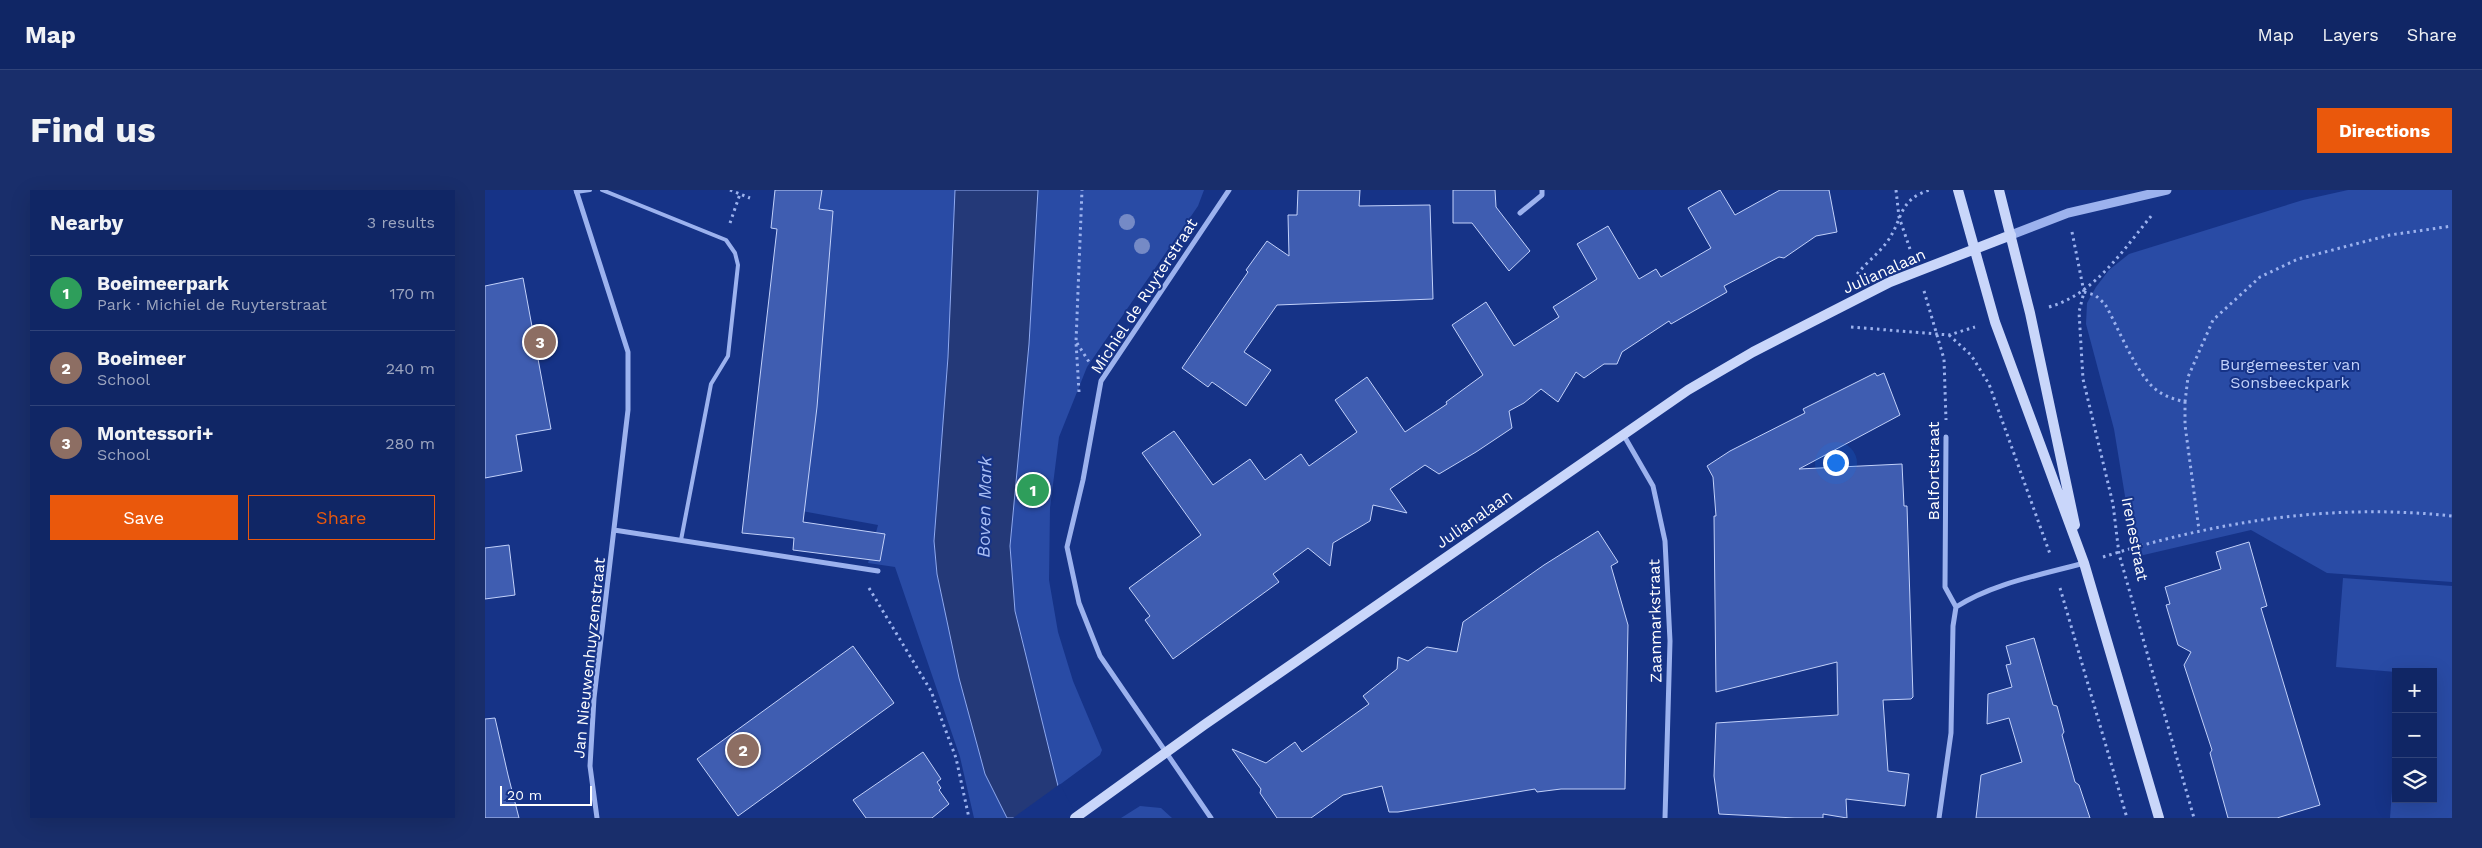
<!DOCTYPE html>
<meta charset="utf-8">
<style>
:root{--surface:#102665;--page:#192e6b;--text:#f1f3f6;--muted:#9ca5bf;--line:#304379;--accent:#ea580c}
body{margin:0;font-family:"Work Sans",sans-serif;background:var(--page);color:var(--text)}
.controls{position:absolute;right:15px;bottom:15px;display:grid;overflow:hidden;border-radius:0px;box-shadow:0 5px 20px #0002}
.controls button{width:45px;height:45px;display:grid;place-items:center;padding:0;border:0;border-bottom:1px solid var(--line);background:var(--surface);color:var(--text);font:25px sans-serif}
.scale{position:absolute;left:15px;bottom:12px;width:92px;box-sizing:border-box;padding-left:5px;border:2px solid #fff;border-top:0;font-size:14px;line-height:18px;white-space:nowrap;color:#fff;-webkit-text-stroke:4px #163387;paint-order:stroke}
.you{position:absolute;left:1350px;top:272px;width:18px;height:18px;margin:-12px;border:4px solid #fff;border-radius:50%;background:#1a73e8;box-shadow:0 0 0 8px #1a73e833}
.badge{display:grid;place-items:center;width:32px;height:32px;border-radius:50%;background:var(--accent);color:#fff;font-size:16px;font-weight:700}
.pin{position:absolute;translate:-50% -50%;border:2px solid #fff;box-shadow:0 1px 5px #0006}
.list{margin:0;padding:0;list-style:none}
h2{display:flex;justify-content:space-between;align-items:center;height:65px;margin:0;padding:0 20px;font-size:21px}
h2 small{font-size:16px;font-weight:400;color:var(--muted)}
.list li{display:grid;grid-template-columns:32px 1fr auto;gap:15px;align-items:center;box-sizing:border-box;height:75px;padding:0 20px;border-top:1px solid var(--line)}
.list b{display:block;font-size:19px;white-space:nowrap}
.list p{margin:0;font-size:16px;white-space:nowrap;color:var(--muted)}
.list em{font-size:16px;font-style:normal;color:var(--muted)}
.actions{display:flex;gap:10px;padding:15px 20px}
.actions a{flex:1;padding:11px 0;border:1px solid var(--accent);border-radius:0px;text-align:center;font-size:18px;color:var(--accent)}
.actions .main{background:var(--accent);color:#fff}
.icon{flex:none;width:28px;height:28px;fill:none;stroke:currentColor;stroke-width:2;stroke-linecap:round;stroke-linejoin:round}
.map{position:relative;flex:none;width:1967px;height:628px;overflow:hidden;border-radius:0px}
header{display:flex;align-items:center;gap:30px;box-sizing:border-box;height:70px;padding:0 25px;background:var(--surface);border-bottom:1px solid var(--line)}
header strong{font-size:24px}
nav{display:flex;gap:28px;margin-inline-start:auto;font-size:18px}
.intro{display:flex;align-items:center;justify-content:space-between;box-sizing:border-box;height:120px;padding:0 30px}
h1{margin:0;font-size:35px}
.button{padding:12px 22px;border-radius:0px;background:var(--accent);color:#fff;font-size:18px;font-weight:700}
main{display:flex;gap:30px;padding:0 30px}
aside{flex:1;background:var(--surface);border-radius:0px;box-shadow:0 5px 20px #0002}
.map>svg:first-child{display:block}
</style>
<header>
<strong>Map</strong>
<nav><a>Map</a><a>Layers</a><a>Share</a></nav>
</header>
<div class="intro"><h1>Find us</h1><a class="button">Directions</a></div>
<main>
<aside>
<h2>Nearby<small>3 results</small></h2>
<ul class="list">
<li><span class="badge" style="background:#2e9e5b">1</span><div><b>Boeimeerpark</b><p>Park · Michiel de Ruyterstraat</p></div><em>170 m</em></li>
<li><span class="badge" style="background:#8d6e63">2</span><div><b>Boeimeer</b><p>School</p></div><em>240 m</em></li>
<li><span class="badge" style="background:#8d6e63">3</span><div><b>Montessori+</b><p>School</p></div><em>280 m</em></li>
</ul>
<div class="actions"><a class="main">Save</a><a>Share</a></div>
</aside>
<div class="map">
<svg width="1967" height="628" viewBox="0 0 1967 628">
<rect width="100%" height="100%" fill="#163387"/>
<path fill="#294ba5" d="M336,0H470L463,167L449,351L452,384L474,488L500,584L522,628H489L475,567L410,377L383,373L393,335L306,319Z
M553,0H719L713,16L602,177L574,247L565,318L564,390L573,442L588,491L617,560L615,565L573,596L530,420L525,356L544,154Z
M1863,0H1967V392L1842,383L1766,340L1650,367L1629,239L1601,134L1602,113L1611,97L1624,80L1644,64L1818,10Z
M1858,388L1967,396V628H1905L1911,546V609H1948V482H1911L1851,477Z
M655,616L676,618L687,628H636Z"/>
<path fill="#243978" stroke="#8faaf1" d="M470,0H553L544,154L525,356L530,421L573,596L591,628H522L500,584L474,488L452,384L449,351L463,167Z"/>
<path fill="#163387" d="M575,594L593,628H528Z"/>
<path fill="#3f5db1" stroke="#c2d1fa" d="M290,0H337L334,19L348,21L332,217L318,332L400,344L395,371L308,360L309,348L257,343L292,39L286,38Z
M813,0H875L874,16L945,15L948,109L792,115L759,162L786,180L761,216L727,192L723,197L697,178L763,82L761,80L782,51L804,66L803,25H812Z
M968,0H1010L1011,17L1045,61L1024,81L987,33H968Z
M1235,0L1250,25L1295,0H1344L1352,42L1331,46L1299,68L1294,67L1239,96L1242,102L1186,134L1184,131L1137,162L1132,174H1119L1099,188L1091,182L1073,212L1056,199L1039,213L1024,221L1027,238L991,262L954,284L940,275L905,299L922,323L888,315L885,331L848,353L845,376L823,358L788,384L794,392L688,469L660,430L665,426L644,398L716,345L657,263L689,241L728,295L765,269L780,290L816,264L824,276L872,242L850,210L882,187L920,242L962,214L961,212L998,185L967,135L1001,112L1029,156L1074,127L1068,117L1112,89L1092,54L1123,36L1154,89L1171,79L1176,87L1226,58L1203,18Z
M38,88L66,239L31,245L37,281L0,288V96Z
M1390,183L1392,186L1399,183L1415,225L1314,279L1417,274L1419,316H1422L1428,507L1426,509L1398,510L1403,581L1424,584L1420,616L1361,609L1362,628L1338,624V628H1310L1234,624L1229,586L1231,533L1353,525L1352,472L1231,502L1229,326H1231L1228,287L1222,276L1245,261L1320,223L1318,219Z
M1113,341L1133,372L1126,376L1143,435L1140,599H1076L1052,602L1050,599L913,622H904L897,596L858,605L826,628H792L775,603L776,599L747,559L781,573L810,552L817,562L884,514L878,506L912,479L913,467L923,471L942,457L972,462L978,432L1059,375Z
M1764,352L1782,416L1776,418L1835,615L1792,628H1743L1725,563L1727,560L1699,475L1706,462L1693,455L1681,415L1685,414L1680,397L1736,379L1731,362Z
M24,355L30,405L0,409V358Z
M1549,448L1568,515L1572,516L1579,542L1577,545L1590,592L1594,595L1605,628H1491L1496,585L1537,572L1524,528L1502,534L1503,504L1527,497L1521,475L1526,474L1521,456Z
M368,456L409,513L253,626L212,569Z
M10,528L23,585L34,628H0V529Z
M438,562L456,589L452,592L456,598L454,600L464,614L447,628H381L368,610Z"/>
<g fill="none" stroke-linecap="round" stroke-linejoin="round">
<path stroke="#9cb2ee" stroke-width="3" stroke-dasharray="2.5 4" stroke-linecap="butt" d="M245,0L265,8
M1411,0L1414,27L1426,62
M245,33L255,4
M1587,42L1599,102L1594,122L1598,189L1628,314L1634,364L1709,628
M1372,84C1381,73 1393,64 1402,52C1418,30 1413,9 1445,0
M1439,101L1459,169L1461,230
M1599,102L1610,105L1620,114C1633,137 1650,181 1669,198C1678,206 1689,209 1700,212V235L1714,340
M1564,117C1610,104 1638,60 1667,25
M1366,137L1464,145L1490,137
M1464,145L1486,165L1504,194L1565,364
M592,153L606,175
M594,202L591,152L597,0
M1700,212L1703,187L1728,130L1775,87L1813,69L1905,45L1967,36
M1618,367C1732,331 1848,313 1967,326
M384,398L446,501L471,568L484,628
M1575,398L1642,628"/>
<path stroke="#9cb2ee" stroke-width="4" d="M117,0L241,50L250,63L253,75L243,166L226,194L196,350
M91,2L105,0"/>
<path stroke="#9cb2ee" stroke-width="5" d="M91,0L143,162V220L109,508L105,576L112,628
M1035,23L1057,5V0
M1138,244L1168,296L1180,351L1185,451L1180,628
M1461,247L1460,397L1471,417
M129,340L393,381
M726,628L615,466L594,413L582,357L598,290L616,191L744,0
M1454,628L1466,543L1468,436L1471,417C1508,393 1556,385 1599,373"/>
<path stroke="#9cb2ee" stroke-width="9" d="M1526,45L1583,23L1682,0"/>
<path stroke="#c9d6fa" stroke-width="10" d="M1473,0L1510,132L1599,373L1674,628
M1514,0L1545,123L1590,335
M590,628L719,535L1203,200L1268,162L1405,92L1526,45"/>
</g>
<g fill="#758ac6">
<circle cx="642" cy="32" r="8"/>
<circle cx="657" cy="56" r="8"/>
</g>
<g text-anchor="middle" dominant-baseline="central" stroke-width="4" stroke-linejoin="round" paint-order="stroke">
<g font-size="16" fill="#fff" stroke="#163387">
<text transform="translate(1399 81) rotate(-24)">Julianalaan</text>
<text transform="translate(659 106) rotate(-57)">Michiel de Ruyterstraat</text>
<text transform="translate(1448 281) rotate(-90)">Balfortstraat</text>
<text transform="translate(989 329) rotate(-35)">Julianalaan</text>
<text transform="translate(1650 349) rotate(79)">Irenestraat</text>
<text transform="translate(1170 431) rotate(-91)">Zaanmarkstraat</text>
<text transform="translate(104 468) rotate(-84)">Jan Nieuwenhuyzenstraat</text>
</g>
<g font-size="16" fill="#c2d1fa" stroke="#163387">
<text x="1805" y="174">Burgemeester van<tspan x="1805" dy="18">Sonsbeeckpark</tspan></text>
</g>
<g font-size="18" font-style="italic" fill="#a8bdf5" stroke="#163387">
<text transform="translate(499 317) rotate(-89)">Boven Mark</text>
</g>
</g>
</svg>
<div class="controls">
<button>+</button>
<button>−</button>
<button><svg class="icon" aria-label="layers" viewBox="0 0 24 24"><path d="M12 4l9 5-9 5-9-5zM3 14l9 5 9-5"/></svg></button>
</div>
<div class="scale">20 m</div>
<div class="you"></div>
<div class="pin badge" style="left:548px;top:300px;background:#2e9e5b">1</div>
<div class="pin badge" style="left:258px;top:560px;background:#8d6e63">2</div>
<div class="pin badge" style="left:55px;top:152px;background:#8d6e63">3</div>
</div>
</main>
